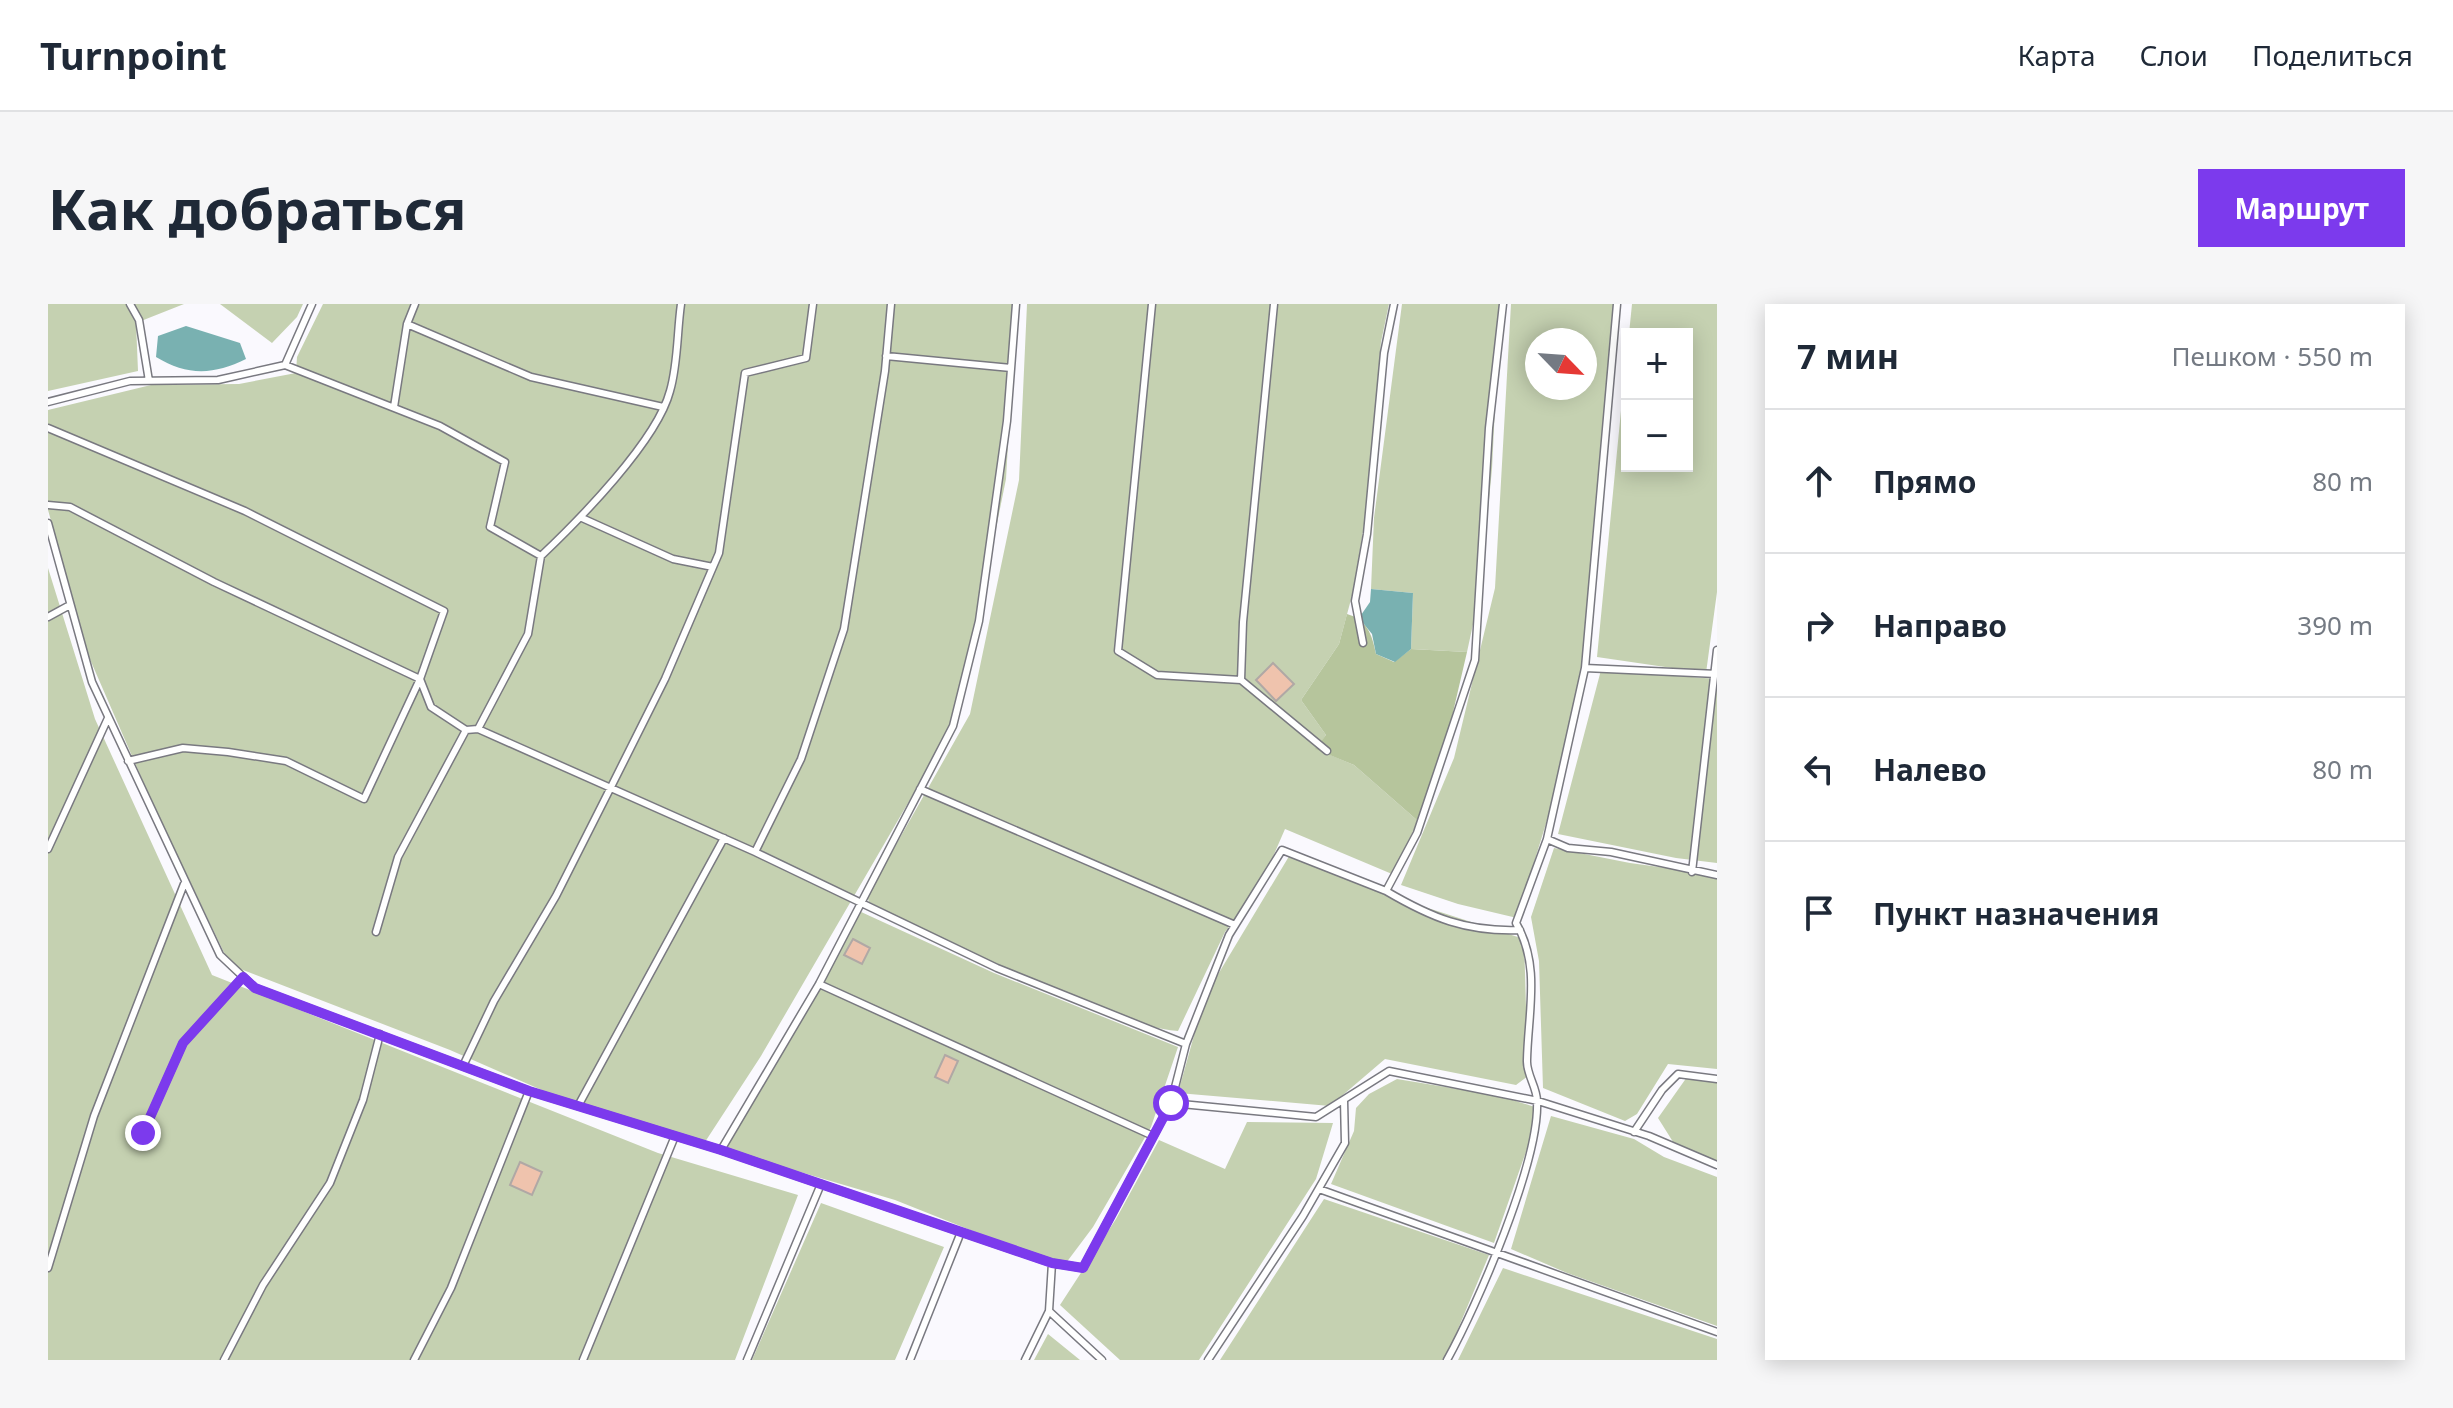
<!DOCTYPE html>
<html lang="ru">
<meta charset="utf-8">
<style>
:root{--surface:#fff;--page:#f6f6f7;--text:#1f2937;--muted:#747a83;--line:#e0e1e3;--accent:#7c3aed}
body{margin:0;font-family:"Noto Sans",sans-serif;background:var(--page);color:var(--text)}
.controls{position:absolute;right:24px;top:24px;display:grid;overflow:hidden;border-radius:0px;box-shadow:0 4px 20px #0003}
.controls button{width:72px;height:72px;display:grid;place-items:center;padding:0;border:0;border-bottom:2px solid var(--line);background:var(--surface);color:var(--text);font:40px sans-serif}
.compass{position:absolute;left:1477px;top:24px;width:72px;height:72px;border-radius:50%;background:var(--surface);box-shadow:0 4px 20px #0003;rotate:115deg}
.stop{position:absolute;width:24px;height:24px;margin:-18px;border:6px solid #7c3aed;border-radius:50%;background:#fff}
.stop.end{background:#7c3aed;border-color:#fff;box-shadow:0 2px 8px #0008}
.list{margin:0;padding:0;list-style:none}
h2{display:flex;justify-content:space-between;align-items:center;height:104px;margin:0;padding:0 32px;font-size:34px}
h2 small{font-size:26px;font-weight:400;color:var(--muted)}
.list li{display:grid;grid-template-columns:52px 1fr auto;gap:24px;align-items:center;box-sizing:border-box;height:144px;padding:0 32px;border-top:2px solid var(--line)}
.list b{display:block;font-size:30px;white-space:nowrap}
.list em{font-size:26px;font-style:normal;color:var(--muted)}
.icon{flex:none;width:44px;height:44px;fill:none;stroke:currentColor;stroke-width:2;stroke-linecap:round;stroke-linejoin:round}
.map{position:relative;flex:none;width:1669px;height:1056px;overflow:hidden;border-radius:0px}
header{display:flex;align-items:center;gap:48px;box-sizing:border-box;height:112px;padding:0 40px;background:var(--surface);border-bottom:2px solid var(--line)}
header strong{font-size:38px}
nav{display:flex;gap:44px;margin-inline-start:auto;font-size:28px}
.intro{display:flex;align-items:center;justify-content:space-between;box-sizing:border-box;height:192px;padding:0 48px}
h1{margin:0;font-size:56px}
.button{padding:20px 36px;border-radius:0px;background:var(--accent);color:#fff;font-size:28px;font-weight:700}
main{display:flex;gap:48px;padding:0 48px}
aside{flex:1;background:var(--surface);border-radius:0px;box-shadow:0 4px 20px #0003}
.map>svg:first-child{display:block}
</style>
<header>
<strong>Turnpoint</strong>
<nav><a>Карта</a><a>Слои</a><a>Поделиться</a></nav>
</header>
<div class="intro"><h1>Как добраться</h1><a class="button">Маршрут</a></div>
<main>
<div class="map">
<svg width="1669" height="1056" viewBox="0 0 1669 1056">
<rect width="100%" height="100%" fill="#faf9fe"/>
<path fill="#c5d1b1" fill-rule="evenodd" d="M0,0H136L88,19L90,67L0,87Z
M172,0H255L249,13L224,39Z
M275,0H968L958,175L910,413L713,752L657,838L521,798L402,746L182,661L107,505L41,353L0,206V106L103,81L191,80L248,69L249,53Z
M979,0H1341L1333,38L1318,209L1305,288L1291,340L1253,396L1278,431L1268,445L1306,461L1370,517L1344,570L1237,525L1213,580L1177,628L1130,727C1095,724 1064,708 1032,695C960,666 889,634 821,598L819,592L922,410L971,176Z
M1354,0H1452L1444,165L1432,288L1419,348L1363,345L1365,289L1323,285L1326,214Z
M1463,0H1568L1530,415L1469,614L1410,600L1353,581L1406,454L1447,284ZM1489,36H1537V84H1489Z
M1584,0H1669V288L1658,369L1549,353L1579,45V162H1639V30H1581Z
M0,264L47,415L164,671L610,849L750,891L687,1056H0Z
M1553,366L1669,375V559L1628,554L1510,530Z
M1506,544L1582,559L1669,571V765L1620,760L1589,810L1577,817L1495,784L1491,657L1483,613Z
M1243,549L1352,595L1476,635L1480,772L1468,781L1337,755L1282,802L1130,789L1157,692Z
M811,607L946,669L1130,743L1103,823L1045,923L1015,963L847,896L674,845L693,805L725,757Z
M1639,773L1669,778V857L1627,841L1610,814Z
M1349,775L1452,792L1493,805L1446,939L1283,880L1306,827L1308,804L1321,790Z
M1503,812L1586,835L1616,853L1669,873V1022L1519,969L1463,945Z
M1199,818L1285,819L1268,875L1151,1056H1072L1012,1001L1068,915L1111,836L1177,865Z
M1276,895L1441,951L1397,1056H1172Z
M773,899L896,943L847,1056H704Z
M1455,964L1669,1035V1056H1410Z
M1000,1030L1032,1056H986Z"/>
<path fill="#b6c59c" d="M1299,310C1319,316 1324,330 1328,350L1346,358L1363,345L1419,348L1396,447L1370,517L1306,461L1267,445L1278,431L1253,396L1291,340Z"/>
<path fill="#79b1b1" d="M138,22L192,39L198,55C166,71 139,72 108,53L110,32Z
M1323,285L1365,289L1363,345L1347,358L1328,350L1324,330L1311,314L1322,298Z"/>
<path fill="#efc3ad" stroke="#b0a8a5" stroke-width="2" d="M1225,359L1246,380L1228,397L1208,376Z
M805,635L822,644L814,660L796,651Z
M897,751L910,757L900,779L887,773Z
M472,858L494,868L484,891L462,881Z"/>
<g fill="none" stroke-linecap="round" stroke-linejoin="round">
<g stroke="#797980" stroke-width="9">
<path id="lane" d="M82,0L91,16L101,77
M1104,0L1070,347L1109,371L1193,376
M1226,0L1195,318L1193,376L1279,447
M359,20L483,73L615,103
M838,52L963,64
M237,61L392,122L457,158L442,223L493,252C531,216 609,137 622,87C630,60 629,28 633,0
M0,98L82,77L170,76L237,61L264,0
M346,103L359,20L367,0
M0,124L197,207L396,307L372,375L316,495L238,457L180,448L135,444L80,457
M0,201L22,203L166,278L372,375L383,403L418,426
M534,214L625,255L665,263
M0,219L44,378L172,651L207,684L481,787L673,846L1004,959L1001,1007L1054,1056
M0,313L22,301
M1315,339L1307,297L1319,230L1336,49L1346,0
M1537,364L1669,370
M430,425L480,330L493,252
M872,485L1187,621
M1499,535L1520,544L1563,548L1669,571
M0,545L60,414
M707,548L753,455L796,325L837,67L843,0
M1644,568L1669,346
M1338,587C1384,614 1418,628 1472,626
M328,628L350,553L418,426L430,425L707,548L949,664L1138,740
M771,680L1105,832
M415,762L446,697L508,592L563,483L617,375L671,249L697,69L758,54L765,0
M1123,799L1138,740L1181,631L1234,546L1338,587L1369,529L1427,356L1441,124L1455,0
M530,802L676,534
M1586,828L1614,786L1630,770L1669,775
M95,829L135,739L195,673
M673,846L771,680L905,422L931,317L959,117L968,0
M1271,885L1669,1028
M1004,959L1035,964L1123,799L1268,813L1341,767L1490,797L1601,832L1669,861
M0,964L46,812L136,580
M176,1056L215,981L282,879L315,796L332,730
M366,1056L403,984L481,787
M535,1056L627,832
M699,1056L773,880
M862,1056L913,928
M977,1056L1001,1007
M1160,1056L1255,912L1297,839L1296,796
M1399,1056C1429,1002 1492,857 1489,797C1489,783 1478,770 1479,756C1480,708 1493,662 1468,619L1499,535L1537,364L1569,0"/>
</g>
<use href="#lane" stroke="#fff" stroke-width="6"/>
</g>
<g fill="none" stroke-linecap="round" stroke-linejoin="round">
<path stroke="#7c3aed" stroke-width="10" d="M95,829L135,739L195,673L207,684L481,787L673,846L1004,959L1035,964L1123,799"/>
</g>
</svg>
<div class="controls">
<button>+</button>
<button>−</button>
</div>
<svg class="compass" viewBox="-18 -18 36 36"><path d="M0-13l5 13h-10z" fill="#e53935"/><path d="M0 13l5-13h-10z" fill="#747a83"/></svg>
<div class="stop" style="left:1123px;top:799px"></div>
<div class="stop end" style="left:95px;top:829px"></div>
</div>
<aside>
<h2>7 мин<small>Пешком · 550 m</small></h2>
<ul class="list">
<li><svg class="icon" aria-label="ahead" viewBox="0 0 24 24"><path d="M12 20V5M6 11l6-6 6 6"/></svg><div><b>Прямо</b></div><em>80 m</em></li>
<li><svg class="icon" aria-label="right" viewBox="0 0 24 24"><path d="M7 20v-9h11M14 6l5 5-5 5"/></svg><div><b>Направо</b></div><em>390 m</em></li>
<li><svg class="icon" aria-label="left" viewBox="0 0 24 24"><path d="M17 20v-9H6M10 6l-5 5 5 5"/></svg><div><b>Налево</b></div><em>80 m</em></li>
<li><svg class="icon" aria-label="arrive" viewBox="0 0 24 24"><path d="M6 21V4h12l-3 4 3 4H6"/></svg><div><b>Пункт назначения</b></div></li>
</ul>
</aside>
</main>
